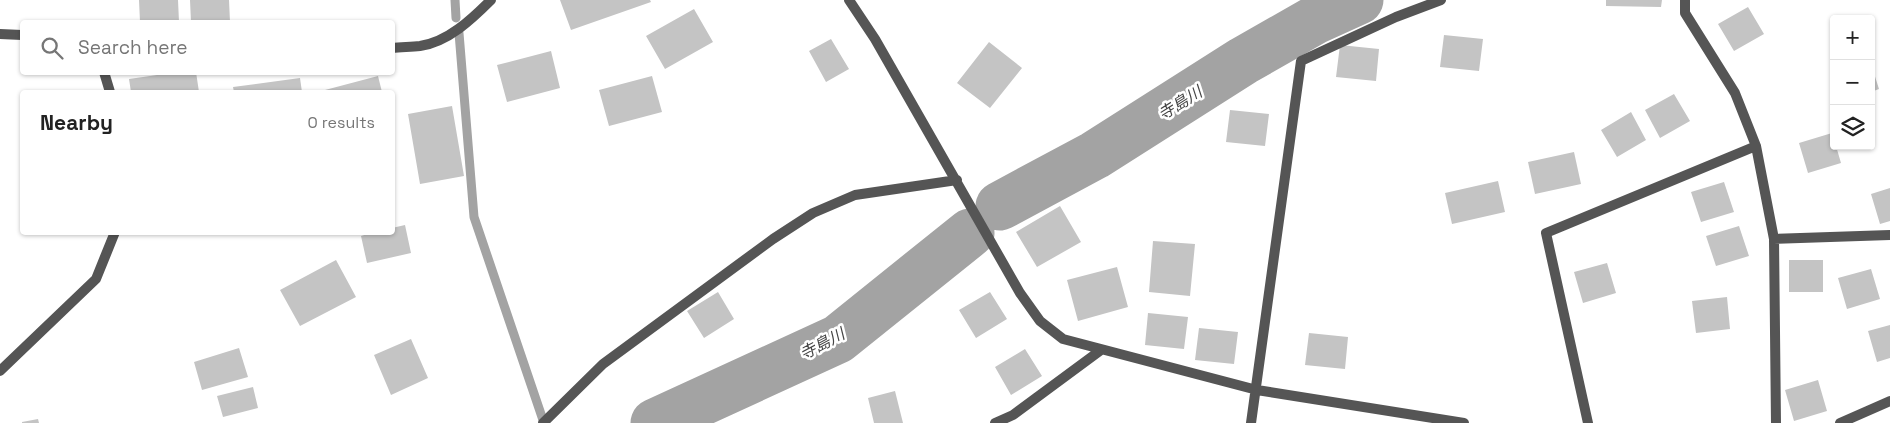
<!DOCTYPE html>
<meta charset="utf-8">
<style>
:root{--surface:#fff;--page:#f6f6f6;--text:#222;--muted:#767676;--line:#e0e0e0}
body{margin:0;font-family:"Space Grotesk","Noto Sans JP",sans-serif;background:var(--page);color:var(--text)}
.controls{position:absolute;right:15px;top:15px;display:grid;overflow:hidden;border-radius:5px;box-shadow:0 1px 4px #0004}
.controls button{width:45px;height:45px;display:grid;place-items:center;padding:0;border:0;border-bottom:1px solid var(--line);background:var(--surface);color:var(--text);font:25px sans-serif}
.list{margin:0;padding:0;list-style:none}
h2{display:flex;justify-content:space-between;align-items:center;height:65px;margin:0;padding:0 20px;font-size:21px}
h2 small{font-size:16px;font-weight:400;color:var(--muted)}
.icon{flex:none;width:28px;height:28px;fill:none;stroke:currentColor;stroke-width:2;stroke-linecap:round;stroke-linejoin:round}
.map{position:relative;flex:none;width:1890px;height:423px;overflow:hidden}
.search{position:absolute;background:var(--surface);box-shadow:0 1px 4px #0004;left:20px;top:20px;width:375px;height:55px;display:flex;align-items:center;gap:12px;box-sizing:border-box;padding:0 18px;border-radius:5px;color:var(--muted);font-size:19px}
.panel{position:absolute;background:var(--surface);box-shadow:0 1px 4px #0004;left:20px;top:90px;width:375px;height:145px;border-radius:5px}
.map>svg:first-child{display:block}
</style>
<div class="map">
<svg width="1890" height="423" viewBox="0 0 1890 423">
<rect width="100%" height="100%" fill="#fff"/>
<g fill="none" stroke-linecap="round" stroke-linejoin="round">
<path stroke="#a3a3a3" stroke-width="9" d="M455,0L456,18
M459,33L474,217L544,423"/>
<path stroke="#a3a3a3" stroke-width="49" d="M1000,206L1095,155L1243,61L1315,20L1359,0
M655,423L838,339L970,233"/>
</g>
<path fill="#c4c4c4" d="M139,0H178L179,22H140Z
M190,0H229L230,22H191Z
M560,0H650L651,2L571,30Z
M1606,0H1662L1661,7L1606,6Z
M1748,7L1764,34L1734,51L1718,24Z
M694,9L713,42L665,69L646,36Z
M1444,35L1483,39L1479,71L1440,67Z
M831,39L849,69L826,82L809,51Z
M989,42L1022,68L990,108L957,83Z
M1340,45L1379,49L1376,81L1336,77Z
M551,51L560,88L507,102L497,65Z
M1871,64L1879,89L1871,92Z
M178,72H196L199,92H131L129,79Z
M378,76L382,92H326L325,90Z
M652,76L662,112L609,126L599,90Z
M300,78L302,92H234L233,87Z
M1674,94L1690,121L1660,138L1645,110Z
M452,106L464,176L420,184L408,114Z
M1230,110L1269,114L1265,146L1226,142Z
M1631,112L1646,140L1617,157L1601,130Z
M1832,133L1834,146H1836L1841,163L1808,173L1799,143Z
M1574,152L1581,184L1535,194L1528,162Z
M1498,181L1505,212L1452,224L1445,193Z
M1724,182L1734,212L1701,222L1691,192Z
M1890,188V221L1880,224L1871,194Z
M1060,206L1081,242L1037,267L1016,232Z
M405,225L411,253L367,263L361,236L374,232H392V228Z
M1739,226L1749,256L1716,266L1706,236Z
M1153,241L1195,244L1190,296L1149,292Z
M336,260L356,297L300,326L280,290Z
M1789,260H1823V292H1789Z
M1607,263L1616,293L1583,303L1574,272Z
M1117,267L1128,307L1078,321L1067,280Z
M1871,269L1880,299L1847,309L1838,278Z
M718,292L734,319L704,338L687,311Z
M990,292L1007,319L976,338L959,310Z
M1727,297L1730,329L1696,333L1692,301Z
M1148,313L1188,317L1184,349L1145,345Z
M1890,325V358L1877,362L1868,331Z
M1199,328L1238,332L1234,364L1195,360Z
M1309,333L1348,337L1345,369L1305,365Z
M411,339L428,378L391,395L374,355Z
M239,348L248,377L202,390L194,362Z
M1025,349L1042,376L1011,395L995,367Z
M1818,380L1827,411L1794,421L1785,390Z
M253,387L258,408L223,417L217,396Z
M895,391L903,423H874L868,398Z
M38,419L39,423H22V422Z"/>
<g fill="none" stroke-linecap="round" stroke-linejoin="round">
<path stroke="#555" stroke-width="10" d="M849,0L875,39L1020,293L1040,321L1063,339L1257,390L1464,423
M1685,0V13L1735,93L1756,146L1774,239L1776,423
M0,34L22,35
M392,48C402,47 411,47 420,46C448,42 472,19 491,0
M104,72L110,92
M1774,239L1890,235
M0,371L96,279L115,232
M543,423L603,364L773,239L813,213L855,195L957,180
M995,423L1013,415L1101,350
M1251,423L1301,61L1396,17L1441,0
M1588,423L1546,233L1756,146
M1840,423L1890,401"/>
</g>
<g text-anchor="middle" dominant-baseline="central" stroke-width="5" stroke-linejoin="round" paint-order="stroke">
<g font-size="16" font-style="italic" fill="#444" stroke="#fff">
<text transform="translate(1180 103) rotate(-32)">寺島川</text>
<text transform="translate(822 344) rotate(-28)">寺島川</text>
</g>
</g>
</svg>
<div class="controls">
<button>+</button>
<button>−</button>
<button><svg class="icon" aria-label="layers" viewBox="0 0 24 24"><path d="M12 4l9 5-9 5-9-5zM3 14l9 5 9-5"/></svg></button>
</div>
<div class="search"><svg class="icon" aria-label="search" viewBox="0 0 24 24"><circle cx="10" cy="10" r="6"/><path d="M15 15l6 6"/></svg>Search here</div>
<section class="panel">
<h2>Nearby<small>0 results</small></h2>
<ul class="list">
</ul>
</section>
</div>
